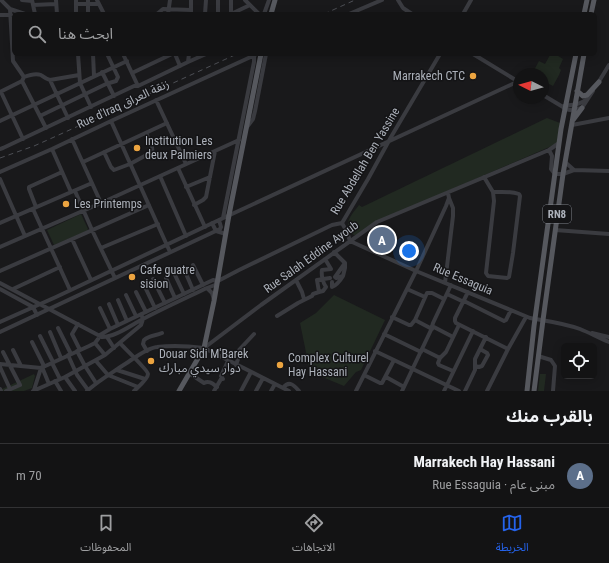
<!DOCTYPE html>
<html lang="ar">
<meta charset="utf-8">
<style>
:root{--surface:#131314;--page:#202022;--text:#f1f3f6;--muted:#9d9ea0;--line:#323234;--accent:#2563eb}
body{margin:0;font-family:"Roboto Condensed","Noto Sans Arabic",sans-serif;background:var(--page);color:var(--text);direction:rtl}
.controls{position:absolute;right:12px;bottom:12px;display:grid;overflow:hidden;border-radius:6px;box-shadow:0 2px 10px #0003}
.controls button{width:36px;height:36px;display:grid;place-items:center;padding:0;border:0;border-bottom:1px solid var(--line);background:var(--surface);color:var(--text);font:20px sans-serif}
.compass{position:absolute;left:513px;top:68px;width:36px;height:36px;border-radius:50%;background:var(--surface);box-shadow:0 2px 10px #0003;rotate:276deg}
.you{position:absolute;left:409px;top:251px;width:14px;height:14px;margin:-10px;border:3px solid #fff;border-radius:50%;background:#1a73e8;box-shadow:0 0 0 6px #1a73e833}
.badge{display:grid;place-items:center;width:26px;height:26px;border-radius:50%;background:var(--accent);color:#fff;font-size:13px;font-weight:700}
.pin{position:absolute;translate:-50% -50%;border:2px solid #fff;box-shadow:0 1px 4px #0006}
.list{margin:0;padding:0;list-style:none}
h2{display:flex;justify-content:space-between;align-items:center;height:52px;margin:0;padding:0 16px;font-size:17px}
h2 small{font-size:13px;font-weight:400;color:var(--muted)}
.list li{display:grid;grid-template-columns:26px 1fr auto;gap:12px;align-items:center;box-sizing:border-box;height:64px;padding:0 16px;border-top:1px solid var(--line)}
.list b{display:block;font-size:15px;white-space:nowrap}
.list p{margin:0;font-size:13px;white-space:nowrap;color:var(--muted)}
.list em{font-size:13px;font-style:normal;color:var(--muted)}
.icon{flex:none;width:22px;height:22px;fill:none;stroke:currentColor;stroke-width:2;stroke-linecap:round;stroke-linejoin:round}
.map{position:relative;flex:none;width:609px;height:391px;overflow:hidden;direction:ltr}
.search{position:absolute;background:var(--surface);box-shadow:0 2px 10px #0003;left:12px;right:12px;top:12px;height:44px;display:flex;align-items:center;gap:10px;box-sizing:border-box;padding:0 14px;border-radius:6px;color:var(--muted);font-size:15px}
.sheet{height:116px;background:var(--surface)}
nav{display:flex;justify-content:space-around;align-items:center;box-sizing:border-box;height:56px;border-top:1px solid var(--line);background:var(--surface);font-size:11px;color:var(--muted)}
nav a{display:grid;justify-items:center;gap:2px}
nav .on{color:var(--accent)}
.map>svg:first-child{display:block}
</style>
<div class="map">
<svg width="609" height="391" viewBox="0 0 609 391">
<rect width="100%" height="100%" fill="#19191b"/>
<path fill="#212921" d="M550,54H555L563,59L559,68L561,70L559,75L553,86L543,81V74H536L533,72L539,61L545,64L550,55Z
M547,118L560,123L557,142L554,145L376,222L356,235C352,235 351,233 349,229C345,220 354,212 359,205L362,207Z
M81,214L88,229L87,231L54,245L47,230Z
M334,295L385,320L361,370L356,372L344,386L310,372L300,323L316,313Z
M34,374L35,376L32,388L24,391H0V390Z
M540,374H546L544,391H538Z"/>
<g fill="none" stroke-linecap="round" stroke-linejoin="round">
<path stroke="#3a3b40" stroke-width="4" d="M1,0L10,9L25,14
M22,0L32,1
M32,0L35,14
M56,0L57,14
M76,0V14
M88,0V14
M97,0L104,14
M245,0L259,14
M398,0L403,8L412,14
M76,4H99
M33,5L56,4
M10,9L13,61L24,77
M157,14L163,9L191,10
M168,14L170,0
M191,14V0
M205,14L206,0
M218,14V0
M231,14L250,5
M231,14V0
M264,14L269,0
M349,14L382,0
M463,14L471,0
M0,15H11
M78,54L80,83L91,107
M93,54L94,76
M123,54L138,86
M175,54L180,66
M473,54L519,82
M188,62L206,54
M102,72L114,96
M132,73L172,54
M50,80L68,118
M22,81L46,128
M598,83L609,65
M0,92L22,81L24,77C29,75 36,73 41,75C45,78 46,79 50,80L79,75
M1,92L23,139
M543,95L563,107L565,109L570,110L582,108L593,91
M156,100L186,164
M564,106C573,104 578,106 587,99
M40,116L106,84L116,81L118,77L108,56
M0,121L127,61
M111,121L170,252
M572,125L609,118
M247,127L253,119L255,111L266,54
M72,139L101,203
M0,149L3,148L134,86H138L188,62L189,54
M52,149L71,192
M549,150L552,156L551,169L555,174H563L574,170L609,171
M104,152L111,167L114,170L130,164L152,152C154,146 148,139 146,133
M83,162L167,123
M565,162L574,170
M178,168L205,227
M0,172L52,149L111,121L255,55
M160,176L186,236
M484,177L493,192L494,201L486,273L488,276L507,278L509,277L513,253L520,196L519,194C511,191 502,192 493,192
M0,179L25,236
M186,187L210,177
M75,191L92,230L115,278
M194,205L203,200L206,197L215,151
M36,207L29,189V187L62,172
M33,209L70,290
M223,218L254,62V56
M0,223L92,183
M212,223L216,231L226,234
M342,223L347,232L350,241L416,271L530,318C547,321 564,323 580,329C590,333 599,338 609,342
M342,223L368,179L391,137L440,54
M555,230L609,234
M72,239L91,280
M0,247L101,203L239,140
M101,248L158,224
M334,252L345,263L335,277
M193,265L203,285
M184,269L193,290
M0,271L149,205
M174,273L184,294
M166,278L175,298
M336,278L343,276L345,268V263
M153,279L165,303
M296,280L302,292L304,299
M332,282V287C337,285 340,281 343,276
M0,283L98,335
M445,283L453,216V208L449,198
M145,287L155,308
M207,288L212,293L214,300
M0,289L33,307L37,315
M13,289L60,267
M407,289L425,297
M136,292L146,312
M319,292L323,291L326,287C323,283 321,275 322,270L331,269L325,259
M468,292L455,318V321L456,323L508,349
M447,294L464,302
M126,295L136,316
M118,300L127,321
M464,301L504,321L506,320L511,310
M109,304L118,325
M100,308L110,329
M277,316L298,303L312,296L313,294L319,292L317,280L330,278
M392,317L409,325H411L415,320L427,293H432L444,299
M415,320L432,329
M0,322L56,297L219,220L519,81
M78,324L72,334L80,350
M432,326L453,337
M58,328L71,354
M0,332L220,229L221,227L219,220
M50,332L61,358
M592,333L609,337
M384,334L421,352
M100,335L110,329L213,280L218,281
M40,336L53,362
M101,337C114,338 131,325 143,319C164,308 186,298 207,288L215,285L218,281L239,270L332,225L342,223
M107,337L114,348
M32,342L44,366
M95,343L105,355
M120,343C124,348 148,370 148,374C148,379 138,387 134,391
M204,348L261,305L377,222L549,150L559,143
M422,349L440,358L438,363L439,365L453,371
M13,350L21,366
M77,351L85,366L96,383
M147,351L143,344L144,340C150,335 155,336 162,333
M375,351L459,391
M3,352L20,385L6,391
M68,355L77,375L88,390
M538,356L551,360L555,366L553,391
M440,358L446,352L459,325
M96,361L108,375L138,387
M52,363L60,379
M0,364L41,368L89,346L95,343L98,339
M236,365L238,359L239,350L254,334
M475,366L479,367L482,366L488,355L487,353L480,349
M0,367L10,389
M42,367L49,384
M117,370L145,379
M189,373L204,383C209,380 213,384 217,387
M364,375L380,383H382L394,360
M65,377L75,391
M386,377L404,387
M55,381L61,391
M283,388C289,380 294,385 299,391
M0,389L1,391
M34,390L41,368
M33,391L65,377L105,355L141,325L143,319L141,314
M87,391C98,381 110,374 122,366C132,360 146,348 157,347C172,345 189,346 204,348L289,391
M214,391L221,379H223L221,376L228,361
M241,391L251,372
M256,391L263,378
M271,391L275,384
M356,391L416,271L446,206L449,198L448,193
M402,391L431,330L433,323L451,285
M444,391L473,331
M465,391L475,370V359L486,337
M487,391L508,349L526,317"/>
<path stroke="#56585e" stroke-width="5" d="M271,14L275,0
M584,14L587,0
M591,14L594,0
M577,91L583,96L587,95L599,82
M573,120L582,108
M179,391L204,348L214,301L229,215L261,54
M527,391L534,326L561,129L576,54
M534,391L543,320L563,174L584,54"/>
<path stroke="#4d4f55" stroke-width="1" stroke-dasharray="5 4" stroke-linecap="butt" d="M324,14L355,0
M0,158L34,146L52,138L237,54"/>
</g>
<g fill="#eca440" stroke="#141416" stroke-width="1.5">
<circle cx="473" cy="76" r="4"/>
<circle cx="137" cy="148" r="4"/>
<circle cx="66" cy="204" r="4"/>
<circle cx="132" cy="277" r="4"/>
<circle cx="151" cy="361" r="4"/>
<circle cx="280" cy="365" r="4"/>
</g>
<g text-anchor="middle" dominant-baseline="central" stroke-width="3" stroke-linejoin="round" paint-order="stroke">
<rect fill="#141416" stroke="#7e8289" stroke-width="1" x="543" y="205" width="28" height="18" rx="3"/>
<g font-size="11" font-weight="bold" fill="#acb1ba">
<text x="557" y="214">RN8</text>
</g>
<g font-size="12" fill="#acb1ba" stroke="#141416" text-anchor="start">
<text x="465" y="76" text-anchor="end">Marrakech CTC</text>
<text x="145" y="141">Institution Les<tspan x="145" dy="14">deux Palmiers</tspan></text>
<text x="74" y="204">Les Printemps</text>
<text x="140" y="270">Cafe guatre<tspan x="140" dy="14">sision</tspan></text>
<text x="159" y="354">Douar Sidi M'Barek<tspan x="159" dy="14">دوار سيدي مبارك</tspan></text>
<text x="288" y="358">Complex Culturel<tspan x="288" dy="14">Hay Hassani</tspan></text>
</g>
<g font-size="12" fill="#acb1ba" stroke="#141416">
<text transform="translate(123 104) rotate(-25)">Rue d'Iraq زنقة العراق</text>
<text transform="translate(365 161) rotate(-59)">Rue Abdellah Ben Yassine</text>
<text transform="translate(311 257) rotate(-36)">Rue Salah Eddine Ayoub</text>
<text transform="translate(463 279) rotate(23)">Rue Essaguia</text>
</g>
</g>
</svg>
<div class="controls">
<button><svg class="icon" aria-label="locate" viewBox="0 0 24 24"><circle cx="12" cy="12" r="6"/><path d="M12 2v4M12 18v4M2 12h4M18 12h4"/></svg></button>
</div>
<svg class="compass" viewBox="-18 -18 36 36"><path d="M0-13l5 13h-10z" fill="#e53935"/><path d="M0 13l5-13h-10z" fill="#9d9ea0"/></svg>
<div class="you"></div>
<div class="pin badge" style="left:382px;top:240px;background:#5c6f8a">A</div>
<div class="search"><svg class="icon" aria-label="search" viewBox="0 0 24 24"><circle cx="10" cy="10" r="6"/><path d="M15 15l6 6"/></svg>ابحث هنا</div>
</div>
<section class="sheet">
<h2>بالقرب منك<small></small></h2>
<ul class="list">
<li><span class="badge" style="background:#5c6f8a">A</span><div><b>Marrakech Hay Hassani</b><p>مبنى عام · Rue Essaguia</p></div><em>70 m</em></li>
</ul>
</section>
<nav>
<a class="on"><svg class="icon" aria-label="map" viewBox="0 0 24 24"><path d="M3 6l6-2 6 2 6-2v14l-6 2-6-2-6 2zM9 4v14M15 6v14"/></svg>الخريطة</a>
<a><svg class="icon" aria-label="directions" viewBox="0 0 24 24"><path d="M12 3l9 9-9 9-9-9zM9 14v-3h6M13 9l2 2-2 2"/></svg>الاتجاهات</a>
<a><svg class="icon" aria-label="saved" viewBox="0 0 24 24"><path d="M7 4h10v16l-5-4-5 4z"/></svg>المحفوظات</a>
</nav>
